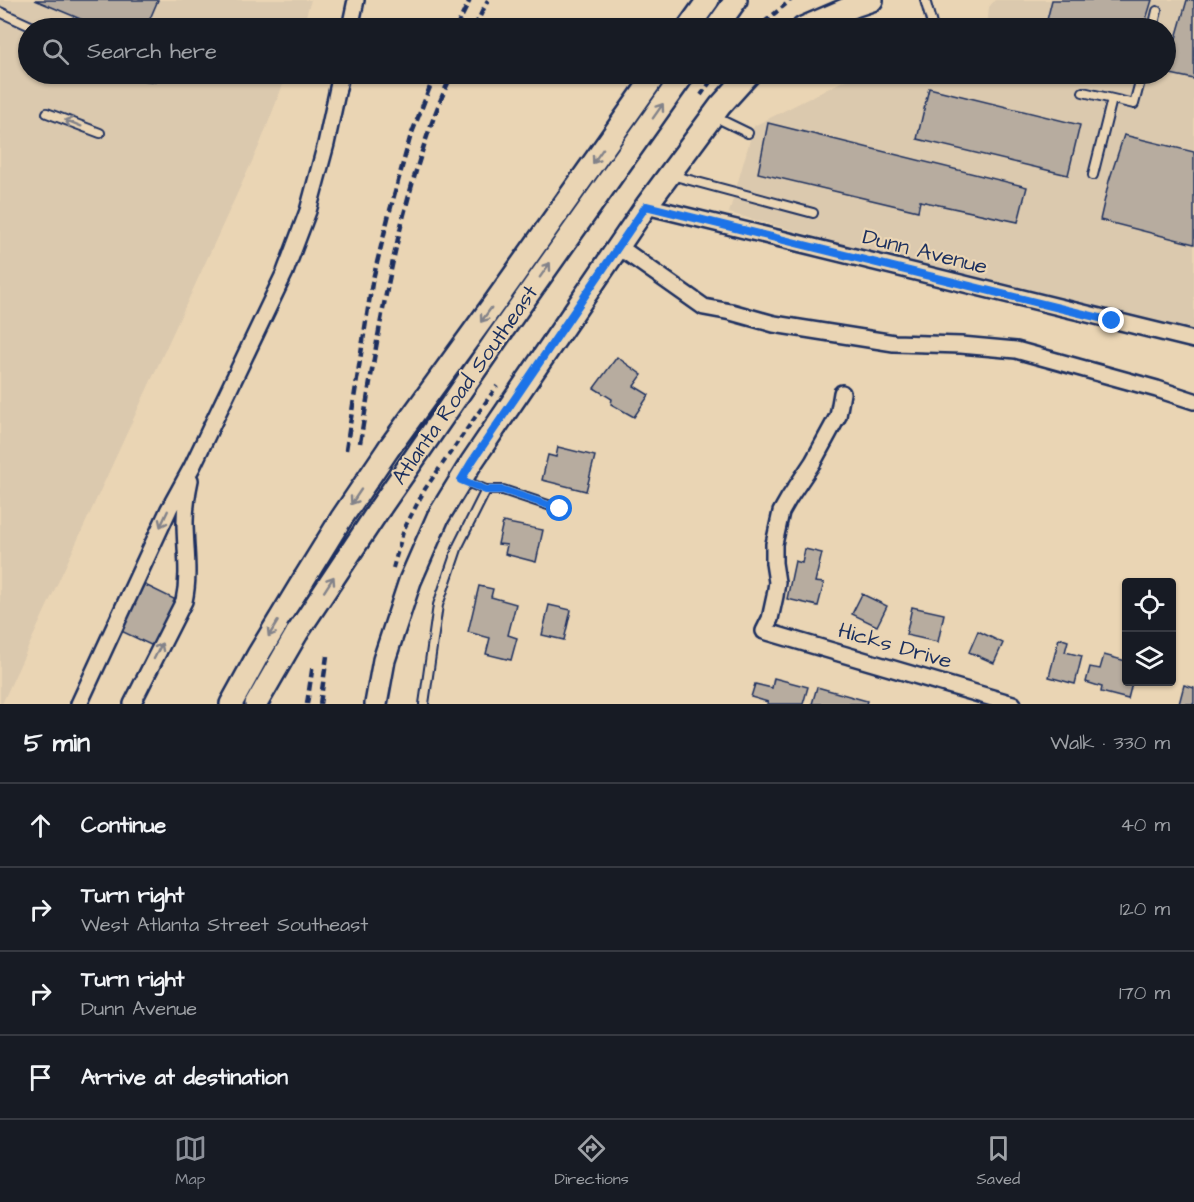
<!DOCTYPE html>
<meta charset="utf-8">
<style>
:root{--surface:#171b24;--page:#20242c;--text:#f1f3f6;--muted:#9ea1a6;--line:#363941;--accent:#8c9099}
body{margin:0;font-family:"Architects Daughter",sans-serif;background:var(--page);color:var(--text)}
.controls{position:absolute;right:18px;bottom:18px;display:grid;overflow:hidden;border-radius:6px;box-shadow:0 2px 4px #0004}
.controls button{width:54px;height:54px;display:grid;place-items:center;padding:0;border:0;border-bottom:2px solid var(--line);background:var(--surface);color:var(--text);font:30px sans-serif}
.stop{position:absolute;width:18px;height:18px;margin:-14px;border:4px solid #1a73e8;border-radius:50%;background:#fff}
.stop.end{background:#1a73e8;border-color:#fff;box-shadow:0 2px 6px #0008}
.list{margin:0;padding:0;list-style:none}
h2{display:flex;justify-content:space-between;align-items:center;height:78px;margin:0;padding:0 24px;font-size:26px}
h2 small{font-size:20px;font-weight:400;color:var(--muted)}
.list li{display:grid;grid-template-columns:39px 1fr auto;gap:18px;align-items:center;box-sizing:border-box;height:84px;padding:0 24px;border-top:2px solid var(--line)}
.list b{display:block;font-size:22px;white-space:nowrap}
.list p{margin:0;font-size:20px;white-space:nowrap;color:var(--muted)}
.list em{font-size:20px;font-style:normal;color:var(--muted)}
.icon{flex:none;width:33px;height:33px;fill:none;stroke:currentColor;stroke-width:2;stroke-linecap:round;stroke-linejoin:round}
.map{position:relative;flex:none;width:1194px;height:704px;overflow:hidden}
.search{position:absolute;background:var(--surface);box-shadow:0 2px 4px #0004;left:18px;right:18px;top:18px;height:66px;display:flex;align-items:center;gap:15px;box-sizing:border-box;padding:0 21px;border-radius:33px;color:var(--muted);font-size:22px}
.sheet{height:414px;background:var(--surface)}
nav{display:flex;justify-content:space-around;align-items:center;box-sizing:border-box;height:84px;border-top:2px solid var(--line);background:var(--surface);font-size:16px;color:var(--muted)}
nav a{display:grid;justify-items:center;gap:3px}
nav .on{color:var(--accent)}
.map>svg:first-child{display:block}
</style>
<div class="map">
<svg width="1194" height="704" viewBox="0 0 1194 704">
<rect width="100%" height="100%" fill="#ead5b4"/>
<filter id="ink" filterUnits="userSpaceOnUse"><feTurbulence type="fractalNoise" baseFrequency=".0167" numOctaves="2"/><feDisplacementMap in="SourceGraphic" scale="12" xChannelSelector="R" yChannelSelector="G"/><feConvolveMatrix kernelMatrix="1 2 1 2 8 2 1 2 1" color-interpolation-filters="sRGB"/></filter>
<g filter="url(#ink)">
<path fill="#dbc9ae" d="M0,0H311L302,28H28V74H287L260,144L2,704H0Z
M995,0H1194V331L1007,288L729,213L754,126L857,74H960L982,78L983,74H1166V28H987L989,7Z"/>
<path fill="#b7ac9f" stroke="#1b2f5e" stroke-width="1.5" d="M35,0H158L146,28H102Z
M1052,0H1152L1145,23L1134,22L1133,28H1045Z
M1187,0H1194V79L1166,73Z
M929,88L1080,125L1068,175L917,139Z
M768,123L1027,187L1018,222L920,201L918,211L758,173Z
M1124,135L1194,152V244L1100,220L1109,181Z
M617,357L642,375L634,386L649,395L634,417L611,404L612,399L594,388Z
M558,447L595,456L586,491L542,480L548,455L556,457Z
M503,522L543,530L536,562L505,554L507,545L498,544Z
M805,549L822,553L815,582L824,583L818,606L787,599L795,561L802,563Z
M141,583L176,600L153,646L119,630Z
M479,586L493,589L491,597L516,604L508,635L517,638L511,660L486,654L490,638L468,632Z
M862,594L887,606L877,626L852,614Z
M549,605L571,610L564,640L542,635Z
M912,607L944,614L938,642L906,635Z
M978,631L1003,643L994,663L969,652Z
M1059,638L1068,641L1065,652L1082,656L1075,684L1049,677Z
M1104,655L1126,661V669L1123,681L1132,683L1128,699L1101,692L1102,687L1086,682L1090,667L1100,669Z
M774,678L808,687L803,704H767L768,702L751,697L755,684L772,688Z
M1184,685L1194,688V704H1179Z
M817,687L867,701L866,704H812Z"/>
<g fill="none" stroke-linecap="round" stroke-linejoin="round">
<g stroke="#1b2f5e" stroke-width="12">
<path id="lane" d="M925,0L933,28
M0,12L35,28
M1153,28L1157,11
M136,74L153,76
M1083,92L1134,104L1142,74
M47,113L100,133
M715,117L748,133
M671,175L813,213
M1093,175L1112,99
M462,480L486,490
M424,704L438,605L458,546L486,490H503L560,509"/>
</g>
<g stroke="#1b2f5e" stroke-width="20">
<path id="street" d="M350,28L356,0
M646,206L1194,340
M619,247L704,307L731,312L774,324L894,343L961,345L1016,350L1157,389L1194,401
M842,393L838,416L813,462L789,498L781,512L774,544V563L777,582L775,596L770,619L764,631L1013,704
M79,704L169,509L192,467L285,272L308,211L326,144L341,74
M132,704L184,601C190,574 185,549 185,522C185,508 187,494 190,480"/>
</g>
<g stroke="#1b2f5e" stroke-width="26">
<path id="secondary" d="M688,28L708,0
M716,28L736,0
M803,28L854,6L872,0
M389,448L495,302L656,74
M380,508L498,337L684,74
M231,704L258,655L304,579
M256,704L297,633
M376,704L384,660L410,581L438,517L471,463L646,206L720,106L749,74"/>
</g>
<path stroke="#1b2f5e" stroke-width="4" stroke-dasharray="6 4.5" stroke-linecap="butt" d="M757,28L791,0
M701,95L716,74
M393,568L404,529L425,489L497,386"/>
<use href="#lane" stroke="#ead5b4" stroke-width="8"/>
<use href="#street" stroke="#ead5b4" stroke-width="15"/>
<use href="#secondary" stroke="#ead5b4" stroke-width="21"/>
<path stroke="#1b2f5e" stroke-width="4.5" stroke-dasharray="9 4.5" stroke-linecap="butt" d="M456,28L470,0
M474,28L488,0
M360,443C372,369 384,295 402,222C415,171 430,121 452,74
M346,450L372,283L389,214L410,138L435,74
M307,704L313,664
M320,704L327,656"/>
<g stroke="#1b2f5e" stroke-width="26" stroke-linecap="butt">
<path id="secondary-bridge" d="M304,579L341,519L389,448
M297,633L380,508"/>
</g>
<use href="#secondary-bridge" stroke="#ead5b4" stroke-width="21"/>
</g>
<defs><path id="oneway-shaft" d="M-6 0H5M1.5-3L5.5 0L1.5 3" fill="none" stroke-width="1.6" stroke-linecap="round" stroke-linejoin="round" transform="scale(1.5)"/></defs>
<g stroke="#828289">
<use href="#oneway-shaft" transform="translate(658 111) rotate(-55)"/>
<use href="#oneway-shaft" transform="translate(73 123) rotate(-158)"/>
<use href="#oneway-shaft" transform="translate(598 156) rotate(125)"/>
<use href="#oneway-shaft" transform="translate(545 270) rotate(-55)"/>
<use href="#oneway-shaft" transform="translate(486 315) rotate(126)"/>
<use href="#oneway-shaft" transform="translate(356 497) rotate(124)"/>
<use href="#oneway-shaft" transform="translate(164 519) rotate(115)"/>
<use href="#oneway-shaft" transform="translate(329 584) rotate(-57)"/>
<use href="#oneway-shaft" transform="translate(273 629) rotate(121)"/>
<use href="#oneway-shaft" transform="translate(158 651) rotate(-63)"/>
</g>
</g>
<g fill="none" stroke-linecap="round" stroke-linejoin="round" filter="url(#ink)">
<path stroke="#1a73e8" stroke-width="8" d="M560,509L503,490H486L461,480L471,463L646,206L1112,321"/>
</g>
<g text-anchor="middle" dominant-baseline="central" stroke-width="4.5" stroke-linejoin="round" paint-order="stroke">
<g font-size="22" fill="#1b2f5e" stroke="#ead5b4">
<text transform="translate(925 252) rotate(14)">Dunn Avenue</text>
<text transform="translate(465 385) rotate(-55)">Atlanta Road Southeast</text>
<text transform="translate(895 646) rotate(16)">Hicks Drive</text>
</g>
</g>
</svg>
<div class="controls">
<button><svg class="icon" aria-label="locate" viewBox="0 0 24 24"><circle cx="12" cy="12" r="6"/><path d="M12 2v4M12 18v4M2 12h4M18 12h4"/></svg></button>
<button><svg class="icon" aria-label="layers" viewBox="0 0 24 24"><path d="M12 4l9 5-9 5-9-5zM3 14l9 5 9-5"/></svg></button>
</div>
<div class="stop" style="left:560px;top:509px"></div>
<div class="stop end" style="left:1112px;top:321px"></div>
<div class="search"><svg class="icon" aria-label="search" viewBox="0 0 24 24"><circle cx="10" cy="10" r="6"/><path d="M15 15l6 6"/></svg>Search here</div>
</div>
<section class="sheet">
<h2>5 min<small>Walk · 330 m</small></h2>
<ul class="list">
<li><svg class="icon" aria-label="ahead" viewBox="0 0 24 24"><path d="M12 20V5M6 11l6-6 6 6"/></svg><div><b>Continue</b></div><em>40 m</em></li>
<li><svg class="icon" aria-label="right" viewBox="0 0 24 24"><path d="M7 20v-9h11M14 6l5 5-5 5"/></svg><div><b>Turn right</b><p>West Atlanta Street Southeast</p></div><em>120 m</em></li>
<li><svg class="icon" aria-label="right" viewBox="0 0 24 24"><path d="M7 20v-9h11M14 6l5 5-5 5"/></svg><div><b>Turn right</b><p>Dunn Avenue</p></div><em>170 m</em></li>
<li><svg class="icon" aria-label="arrive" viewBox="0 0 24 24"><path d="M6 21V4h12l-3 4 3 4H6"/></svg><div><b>Arrive at destination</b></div></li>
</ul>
</section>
<nav>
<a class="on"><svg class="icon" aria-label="map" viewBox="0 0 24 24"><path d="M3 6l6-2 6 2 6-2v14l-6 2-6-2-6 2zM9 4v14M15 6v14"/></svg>Map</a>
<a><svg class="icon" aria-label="directions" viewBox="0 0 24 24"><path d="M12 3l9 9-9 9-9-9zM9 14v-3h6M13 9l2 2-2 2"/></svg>Directions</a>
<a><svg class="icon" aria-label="saved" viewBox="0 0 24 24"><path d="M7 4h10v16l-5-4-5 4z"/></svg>Saved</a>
</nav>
